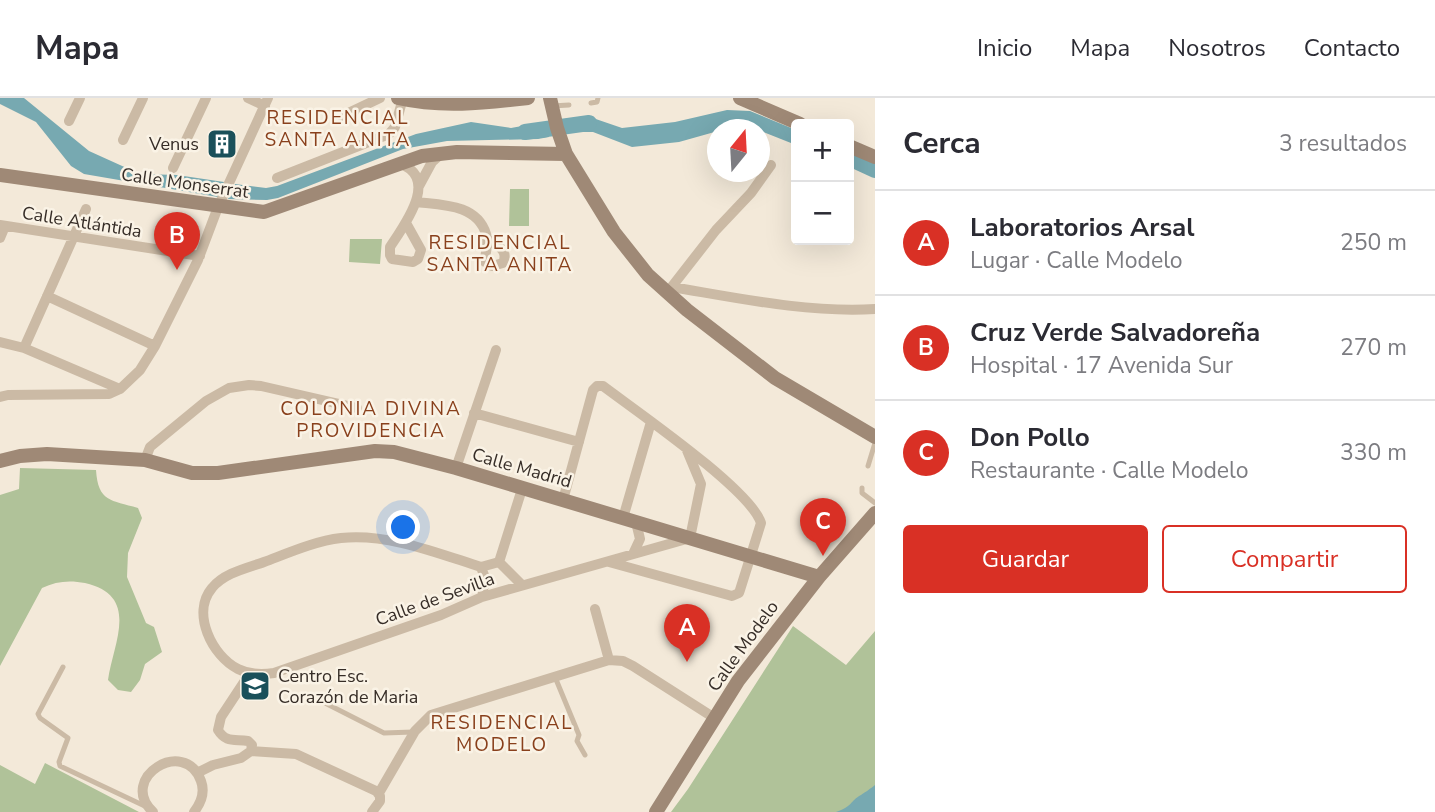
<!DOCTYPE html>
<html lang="es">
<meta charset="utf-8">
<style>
:root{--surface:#fff;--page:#f2f2f3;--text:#2b2b33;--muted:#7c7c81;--line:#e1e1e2;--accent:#d93025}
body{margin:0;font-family:"Nunito Sans",sans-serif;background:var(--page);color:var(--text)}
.controls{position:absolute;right:21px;top:21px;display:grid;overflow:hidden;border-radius:7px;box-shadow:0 7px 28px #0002}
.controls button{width:63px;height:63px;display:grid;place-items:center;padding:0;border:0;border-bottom:2px solid var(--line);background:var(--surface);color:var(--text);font:35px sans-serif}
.compass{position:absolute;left:707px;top:21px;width:63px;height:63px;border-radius:50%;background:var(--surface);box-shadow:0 7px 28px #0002;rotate:18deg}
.you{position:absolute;left:404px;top:430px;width:24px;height:24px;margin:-18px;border:5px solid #fff;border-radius:50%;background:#1a73e8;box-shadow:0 0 0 10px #1a73e833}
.badge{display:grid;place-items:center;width:46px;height:46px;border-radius:50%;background:var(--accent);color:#fff;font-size:23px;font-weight:700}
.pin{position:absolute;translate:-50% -58px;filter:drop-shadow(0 2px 4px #0008)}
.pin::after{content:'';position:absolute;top:37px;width:24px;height:21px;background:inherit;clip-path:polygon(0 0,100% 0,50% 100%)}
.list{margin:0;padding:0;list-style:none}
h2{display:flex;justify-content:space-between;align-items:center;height:91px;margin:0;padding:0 28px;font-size:30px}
h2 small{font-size:23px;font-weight:400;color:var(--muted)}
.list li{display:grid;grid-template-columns:46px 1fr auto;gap:21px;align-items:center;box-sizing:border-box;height:105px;padding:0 28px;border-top:2px solid var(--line)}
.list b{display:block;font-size:26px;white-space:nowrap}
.list p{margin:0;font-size:23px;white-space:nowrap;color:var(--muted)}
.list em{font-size:23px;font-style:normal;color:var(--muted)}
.actions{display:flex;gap:14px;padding:21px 28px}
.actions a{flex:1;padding:16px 0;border:2px solid var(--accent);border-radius:7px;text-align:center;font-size:24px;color:var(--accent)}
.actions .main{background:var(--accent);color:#fff}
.map{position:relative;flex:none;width:875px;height:714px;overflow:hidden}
header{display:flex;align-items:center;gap:42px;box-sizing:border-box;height:98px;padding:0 35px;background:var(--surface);border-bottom:2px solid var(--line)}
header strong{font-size:33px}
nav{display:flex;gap:38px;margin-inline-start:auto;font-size:24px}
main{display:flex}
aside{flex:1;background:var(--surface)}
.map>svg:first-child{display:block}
</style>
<header>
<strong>Mapa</strong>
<nav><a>Inicio</a><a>Mapa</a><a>Nosotros</a><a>Contacto</a></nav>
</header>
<main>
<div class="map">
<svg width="875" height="714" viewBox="0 0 875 714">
<rect width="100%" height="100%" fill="#f3e9d9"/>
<path fill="#b0c299" d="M510,91H529V128H509Z
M350,141H382L380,166L349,164Z
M20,370L96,372C98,404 111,402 138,410L142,420L128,455L127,479L146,525L154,529L162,554L145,566L140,582L131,594L118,592L108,582C113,545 141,498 85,485C70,482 56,483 42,490L0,568V397L19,391Z
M793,528L846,567L875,533V714H671L688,691Z
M45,665L139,714H0V667L35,686Z"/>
<path fill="#77a9b1" d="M0,0H24L89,53L131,72L142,76L177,77L224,84L218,99L84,76L71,68L36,24L0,6Z
M727,12L750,13L796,32V47L743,26L679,44L632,49L593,34H570L565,21L587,18L622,30L675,24Z
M471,24L511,30L544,24L549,39L538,41L447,43L403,51L278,100L267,102L228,101L235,86L266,90L277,88L416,36Z
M875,687V714H836C852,709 850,703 861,697C867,693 870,691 875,687Z"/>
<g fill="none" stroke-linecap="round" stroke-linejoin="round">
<path stroke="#77a9b1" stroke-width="16" d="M525,34L589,25
M849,60L875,72"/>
<path stroke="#cbbaa5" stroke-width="5" d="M591,5L597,4L598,0
M552,8L569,7
M868,368L875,345
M862,390V395L875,405
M63,569L38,616L40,620L68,640L59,664L60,668L149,710
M555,579L579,637L577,643L585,657
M325,605L384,635L413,634"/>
<path stroke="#cbbaa5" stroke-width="10" d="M248,0L265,8
M342,18L380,0
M69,23L80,0
M123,42L143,0
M398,65C441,79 405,126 390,149V157L392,161L413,164L418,161L421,152L406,125
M173,70L206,0
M277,80L389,36L395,29L403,0
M419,88L432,64L442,55
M416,104C442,107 477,106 486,136C489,146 485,154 485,164L492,168L503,165C509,152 497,147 487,141
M0,127L200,158
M0,140L5,128
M672,189C738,200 807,215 875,211
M670,191L716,132L751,95L771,67
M47,198L155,248
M0,244L24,250L120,291
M24,250L86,111
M0,299L8,297L109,296L120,291L140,272L155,248L198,162L218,109L268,0
M474,315L579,344
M145,362L150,349L206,303L229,290L249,287L261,288L357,310
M456,370L496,252
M563,402L593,292L597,288H603C636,313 751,392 761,425L740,492L739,495L732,498L609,464
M623,420L651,324
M633,456L640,441L636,424
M499,464L522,487
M481,469L499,464L522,391
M482,499L485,480L481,469C437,455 388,435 341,440C315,443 288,455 264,464C247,470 224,475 212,490C191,515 212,558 238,571C250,577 261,577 274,575L441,517L482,499L690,440L701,386L686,350
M595,511L609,562
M251,653L296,656L376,693L380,698V703L372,714
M197,675L213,667L241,660L251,653L252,647L248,643C234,641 226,645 218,632L221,619L250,575
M379,695L415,633L431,617L609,562L623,563L633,568L716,621
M153,714C117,680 185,638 201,683C205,694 201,705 194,714"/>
<path stroke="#9f8976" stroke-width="14" d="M398,0C442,10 484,5 528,0
M550,0L557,30L566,56L614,134L648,177L687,212L775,280L875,339
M740,0L800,26
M849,48L875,59
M0,77L264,114L422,58L457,54L566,56
M0,363L20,358L47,356L145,362L192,375H218L375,353L394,354L456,370L819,479
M656,714L738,583L819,479L875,415"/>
</g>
<defs>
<g id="building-square" transform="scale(1.575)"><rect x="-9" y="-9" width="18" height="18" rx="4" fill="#1a505a" stroke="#faf3e6"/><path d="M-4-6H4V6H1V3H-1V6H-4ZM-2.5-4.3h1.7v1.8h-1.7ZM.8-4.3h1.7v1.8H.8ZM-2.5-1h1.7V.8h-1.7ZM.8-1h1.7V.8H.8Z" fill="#fff"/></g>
<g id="school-square" transform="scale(1.575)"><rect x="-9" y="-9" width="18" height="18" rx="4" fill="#1a505a" stroke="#faf3e6"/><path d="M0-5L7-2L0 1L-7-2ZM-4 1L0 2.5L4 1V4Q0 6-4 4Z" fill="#fff"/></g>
</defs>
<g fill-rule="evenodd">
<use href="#building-square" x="222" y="46"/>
<use href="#school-square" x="255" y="588"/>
</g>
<g text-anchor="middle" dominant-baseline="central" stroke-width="5" stroke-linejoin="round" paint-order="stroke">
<g font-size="18" fill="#362d27" stroke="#faf3e6" text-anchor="end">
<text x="199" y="46">Venus</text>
<text x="278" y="578" text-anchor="start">Centro Esc.<tspan x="278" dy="21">Corazón de Maria</tspan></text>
</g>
<g font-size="18" fill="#362d27" stroke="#faf3e6">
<text transform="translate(185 85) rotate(8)">Calle Monserrat</text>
<text transform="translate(82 124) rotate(9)">Calle Atlántida</text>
<text transform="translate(522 370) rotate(16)">Calle Madrid</text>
<text transform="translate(435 501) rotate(-20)">Calle de Sevilla</text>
<text transform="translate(743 548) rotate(-54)">Calle Modelo</text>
</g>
<g font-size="19" letter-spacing="2" fill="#89401c" stroke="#faf3e6">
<text x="338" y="20">RESIDENCIAL<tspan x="338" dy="22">SANTA ANITA</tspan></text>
<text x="500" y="145">RESIDENCIAL<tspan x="500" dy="22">SANTA ANITA</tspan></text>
<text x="371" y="311">COLONIA DIVINA<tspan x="371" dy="22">PROVIDENCIA</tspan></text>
<text x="502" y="625">RESIDENCIAL<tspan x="502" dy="22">MODELO</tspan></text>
</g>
</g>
</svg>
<div class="controls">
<button>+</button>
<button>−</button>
</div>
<svg class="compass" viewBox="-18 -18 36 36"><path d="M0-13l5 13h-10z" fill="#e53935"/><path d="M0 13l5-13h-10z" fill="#7c7c81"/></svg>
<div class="you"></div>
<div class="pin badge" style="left:687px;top:564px">A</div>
<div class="pin badge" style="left:177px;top:172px">B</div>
<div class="pin badge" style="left:823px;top:458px">C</div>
</div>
<aside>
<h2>Cerca<small>3 resultados</small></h2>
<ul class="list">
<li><span class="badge">A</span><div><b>Laboratorios Arsal</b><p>Lugar · Calle Modelo</p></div><em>250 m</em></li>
<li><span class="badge">B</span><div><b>Cruz Verde Salvadoreña</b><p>Hospital · 17 Avenida Sur</p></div><em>270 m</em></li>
<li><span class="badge">C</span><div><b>Don Pollo</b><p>Restaurante · Calle Modelo</p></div><em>330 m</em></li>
</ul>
<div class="actions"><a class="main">Guardar</a><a>Compartir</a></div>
</aside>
</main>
